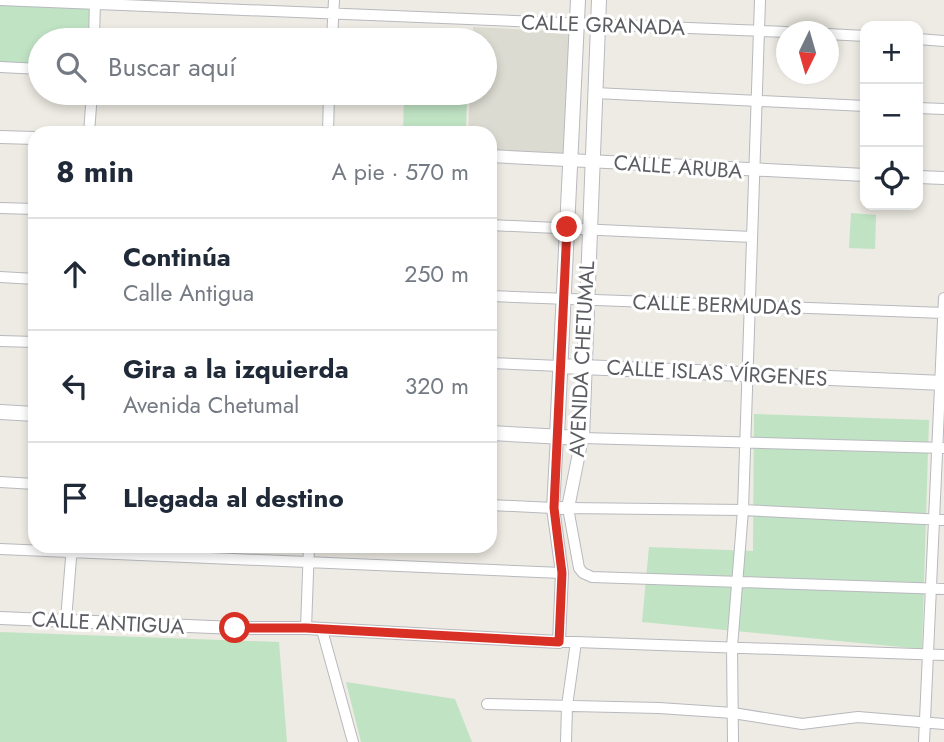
<!DOCTYPE html>
<html lang="es">
<meta charset="utf-8">
<style>
:root{--surface:#fff;--page:#f6f6f7;--text:#1f2937;--muted:#747a83;--line:#e0e1e3}
body{margin:0;font-family:Jost,sans-serif;background:var(--page);color:var(--text)}
.controls{position:absolute;right:21px;top:21px;display:grid;overflow:hidden;border-radius:14px;box-shadow:0 4px 10px #0003}
.controls button{width:63px;height:63px;display:grid;place-items:center;padding:0;border:0;border-bottom:2px solid var(--line);background:var(--surface);color:var(--text);font:35px sans-serif}
.compass{position:absolute;left:776px;top:21px;width:63px;height:63px;border-radius:50%;background:var(--surface);box-shadow:0 4px 10px #0003;rotate:185deg}
.stop{position:absolute;width:21px;height:21px;margin:-16px;border:5px solid #d93025;border-radius:50%;background:#fff}
.stop.end{background:#d93025;border-color:#fff;box-shadow:0 2px 7px #0008}
.list{margin:0;padding:0;list-style:none}
h2{display:flex;justify-content:space-between;align-items:center;height:91px;margin:0;padding:0 28px;font-size:30px}
h2 small{font-size:23px;font-weight:400;color:var(--muted)}
.list li{display:grid;grid-template-columns:46px 1fr auto;gap:21px;align-items:center;box-sizing:border-box;height:112px;padding:0 28px;border-top:2px solid var(--line)}
.list b{display:block;font-size:26px;white-space:nowrap}
.list p{margin:0;font-size:23px;white-space:nowrap;color:var(--muted)}
.list em{font-size:23px;font-style:normal;color:var(--muted)}
.icon{flex:none;width:38px;height:38px;fill:none;stroke:currentColor;stroke-width:2;stroke-linecap:round;stroke-linejoin:round}
.map{position:relative;flex:none;width:944px;height:742px;overflow:hidden}
.search{position:absolute;background:var(--surface);box-shadow:0 4px 10px #0003;left:28px;top:28px;width:469px;height:77px;display:flex;align-items:center;gap:18px;box-sizing:border-box;padding:0 24px;border-radius:38px;color:var(--muted);font-size:26px}
.panel{position:absolute;background:var(--surface);box-shadow:0 4px 10px #0003;left:28px;top:126px;width:469px;height:427px;border-radius:21px}
.map>svg:first-child{display:block}
</style>
<div class="map">
<svg width="944" height="742" viewBox="0 0 944 742">
<rect width="100%" height="100%" fill="#edebe3"/>
<path fill="#dcdbd1" d="M473,27L573,32L568,155L490,151V133H468L470,93H485V40H473Z"/>
<path fill="#c0e3c4" d="M0,3L93,7L91,40H40V66L0,65Z
M404,93H467L466,133H403Z
M851,213L876,215L875,249L849,248Z
M754,414L929,420L922,649L642,622L649,547L753,551Z
M0,632L279,642L287,742H0Z
M346,682L455,699L472,742H361Z"/>
<g fill="none" stroke-linecap="round" stroke-linejoin="round">
<g stroke="#b8b9be" stroke-width="12">
<path id="minor" d="M0,0L786,32
M828,34L865,36
M918,39L944,41
M94,40L95,0
M332,40L334,0
M0,67L40,69
M595,93L865,106
M918,108L944,109
M89,133L92,93
M328,133L329,93
M0,208L35,209
M490,225L752,237
M0,277L35,279
M490,296L944,313
M0,341L35,342
M490,363L560,366
M582,438L944,448
M0,482L35,484
M490,505L553,508
M944,520L743,510L568,508L579,568L583,573L592,577L944,589
M0,549L562,573
M66,620L72,546
M306,628L309,546
M322,630L353,742
M559,642H576L567,706L566,742
M576,642L944,655
M487,704L659,708L733,713L802,724L858,717L944,724
M733,742L732,647L743,510L760,0
M924,742L944,298"/>
</g>
<g stroke="#b8b9be" stroke-width="14">
<path id="tertiary" d="M0,137L35,138
M490,156L865,175
M918,177L944,178
M553,508H568L582,438
M0,618L235,628H306L559,642L562,573L553,508L557,436"/>
</g>
<g stroke="#b8bac0" stroke-width="16">
<path id="secondary" d="M560,366L944,383
M0,412L35,414
M490,433L582,438L599,0
M557,436L578,0"/>
</g>
<use href="#minor" stroke="#fff" stroke-width="10"/>
<use href="#tertiary" stroke="#fff" stroke-width="12"/>
<use href="#secondary" stroke="#fff" stroke-width="14"/>
</g>
<g fill="none" stroke-linecap="round" stroke-linejoin="round">
<path stroke="#d93025" stroke-width="9" d="M235,628H306L559,642L562,573L554,508L567,227"/>
</g>
<g text-anchor="middle" dominant-baseline="central" stroke-width="6" stroke-linejoin="round" paint-order="stroke">
<g font-size="21" fill="#5b5d62" stroke="#fff">
<text transform="translate(603 25) rotate(2)">CALLE GRANADA</text>
<text transform="translate(678 167) rotate(4)">CALLE ARUBA</text>
<text transform="translate(717 305) rotate(2)">CALLE BERMUDAS</text>
<text transform="translate(582 359) rotate(-87)">AVENIDA CHETUMAL</text>
<text transform="translate(717 373) rotate(3)">CALLE ISLAS VÍRGENES</text>
<text transform="translate(108 623) rotate(3)">CALLE ANTIGUA</text>
</g>
</g>
</svg>
<div class="controls">
<button>+</button>
<button>−</button>
<button><svg class="icon" aria-label="locate" viewBox="0 0 24 24"><circle cx="12" cy="12" r="6"/><path d="M12 2v4M12 18v4M2 12h4M18 12h4"/></svg></button>
</div>
<svg class="compass" viewBox="-18 -18 36 36"><path d="M0-13l5 13h-10z" fill="#e53935"/><path d="M0 13l5-13h-10z" fill="#747a83"/></svg>
<div class="stop" style="left:235px;top:628px"></div>
<div class="stop end" style="left:567px;top:227px"></div>
<div class="search"><svg class="icon" aria-label="search" viewBox="0 0 24 24"><circle cx="10" cy="10" r="6"/><path d="M15 15l6 6"/></svg>Buscar aquí</div>
<section class="panel">
<h2>8 min<small>A pie · 570 m</small></h2>
<ul class="list">
<li><svg class="icon" aria-label="ahead" viewBox="0 0 24 24"><path d="M12 20V5M6 11l6-6 6 6"/></svg><div><b>Continúa</b><p>Calle Antigua</p></div><em>250 m</em></li>
<li><svg class="icon" aria-label="left" viewBox="0 0 24 24"><path d="M17 20v-9H6M10 6l-5 5 5 5"/></svg><div><b>Gira a la izquierda</b><p>Avenida Chetumal</p></div><em>320 m</em></li>
<li><svg class="icon" aria-label="arrive" viewBox="0 0 24 24"><path d="M6 21V4h12l-3 4 3 4H6"/></svg><div><b>Llegada al destino</b></div></li>
</ul>
</section>
</div>
